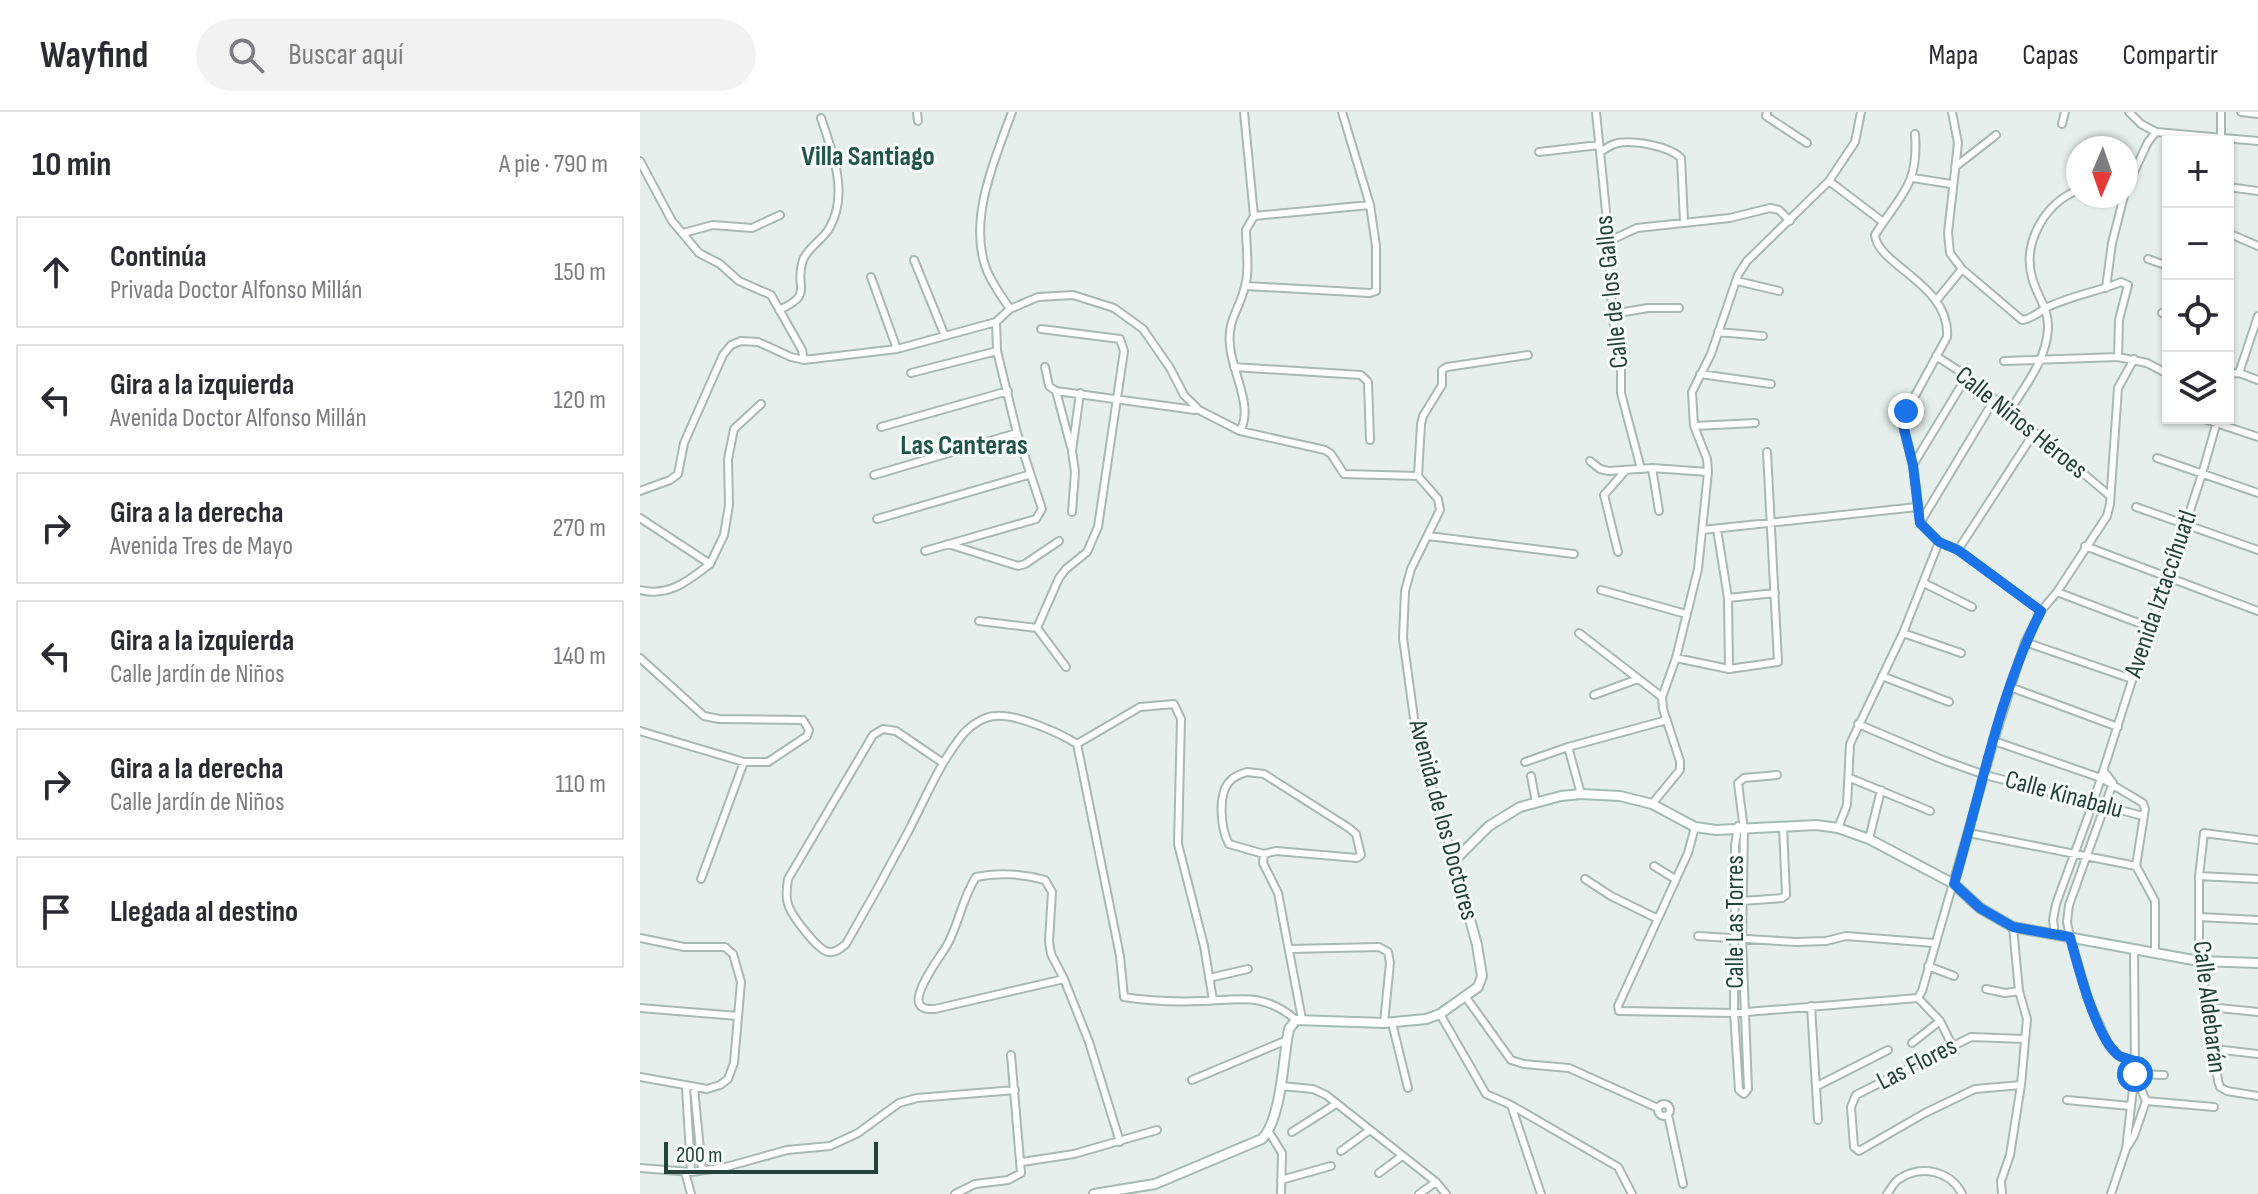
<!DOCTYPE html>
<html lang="es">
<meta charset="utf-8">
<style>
:root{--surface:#fff;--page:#f2f2f3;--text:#2b2b33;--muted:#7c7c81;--line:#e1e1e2}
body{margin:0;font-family:"Sofia Sans Condensed",sans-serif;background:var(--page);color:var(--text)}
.controls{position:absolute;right:24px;top:24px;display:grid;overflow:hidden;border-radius:0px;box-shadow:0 2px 6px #0004}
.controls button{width:72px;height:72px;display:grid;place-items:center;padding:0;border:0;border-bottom:2px solid var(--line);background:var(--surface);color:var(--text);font:40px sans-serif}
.compass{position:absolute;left:1426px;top:24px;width:72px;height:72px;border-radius:50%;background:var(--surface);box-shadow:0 2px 6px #0004;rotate:182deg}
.scale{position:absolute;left:24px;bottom:20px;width:214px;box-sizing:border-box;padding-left:8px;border:4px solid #24423a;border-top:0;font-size:22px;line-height:28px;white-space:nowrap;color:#24423a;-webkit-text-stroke:6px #f7fbf9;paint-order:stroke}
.stop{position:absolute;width:24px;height:24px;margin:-18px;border:6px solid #1a73e8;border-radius:50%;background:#fff}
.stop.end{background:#1a73e8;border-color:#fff;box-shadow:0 2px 8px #0008}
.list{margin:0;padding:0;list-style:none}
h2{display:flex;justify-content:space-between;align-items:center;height:104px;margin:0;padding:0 32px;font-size:34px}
h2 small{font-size:26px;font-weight:400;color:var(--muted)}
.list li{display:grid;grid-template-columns:52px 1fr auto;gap:24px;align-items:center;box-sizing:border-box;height:112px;margin:0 16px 16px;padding:0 16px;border:2px solid var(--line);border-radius:0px}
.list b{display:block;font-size:30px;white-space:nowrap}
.list p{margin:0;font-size:26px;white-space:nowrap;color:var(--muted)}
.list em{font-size:26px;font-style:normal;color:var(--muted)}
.icon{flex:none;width:44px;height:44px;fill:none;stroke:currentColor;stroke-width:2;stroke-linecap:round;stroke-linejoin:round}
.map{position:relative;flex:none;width:1618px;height:1082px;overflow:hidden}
header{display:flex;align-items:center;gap:48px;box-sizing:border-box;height:112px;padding:0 40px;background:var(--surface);border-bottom:2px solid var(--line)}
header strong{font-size:38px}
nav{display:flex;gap:44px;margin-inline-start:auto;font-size:28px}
.search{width:560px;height:72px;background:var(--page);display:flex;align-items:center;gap:20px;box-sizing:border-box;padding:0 28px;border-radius:44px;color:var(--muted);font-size:30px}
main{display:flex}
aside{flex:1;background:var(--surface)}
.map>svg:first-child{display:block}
</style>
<header>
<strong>Wayfind</strong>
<div class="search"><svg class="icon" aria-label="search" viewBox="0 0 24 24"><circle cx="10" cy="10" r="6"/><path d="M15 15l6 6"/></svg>Buscar aquí</div>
<nav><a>Mapa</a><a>Capas</a><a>Compartir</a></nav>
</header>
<main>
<aside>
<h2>10 min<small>A pie · 790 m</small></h2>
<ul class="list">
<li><svg class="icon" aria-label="ahead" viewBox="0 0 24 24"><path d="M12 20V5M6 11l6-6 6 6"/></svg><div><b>Continúa</b><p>Privada Doctor Alfonso Millán</p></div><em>150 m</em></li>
<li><svg class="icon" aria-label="left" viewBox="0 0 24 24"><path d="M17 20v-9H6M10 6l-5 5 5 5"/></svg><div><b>Gira a la izquierda</b><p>Avenida Doctor Alfonso Millán</p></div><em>120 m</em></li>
<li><svg class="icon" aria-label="right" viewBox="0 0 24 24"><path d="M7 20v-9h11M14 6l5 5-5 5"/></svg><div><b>Gira a la derecha</b><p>Avenida Tres de Mayo</p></div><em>270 m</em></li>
<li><svg class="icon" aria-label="left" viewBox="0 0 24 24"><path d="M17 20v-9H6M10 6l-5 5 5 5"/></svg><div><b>Gira a la izquierda</b><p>Calle Jardín de Niños</p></div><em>140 m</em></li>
<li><svg class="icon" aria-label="right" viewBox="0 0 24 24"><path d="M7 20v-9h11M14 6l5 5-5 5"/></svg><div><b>Gira a la derecha</b><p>Calle Jardín de Niños</p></div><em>110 m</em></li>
<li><svg class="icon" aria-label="arrive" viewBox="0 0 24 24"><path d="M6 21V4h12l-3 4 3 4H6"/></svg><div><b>Llegada al destino</b></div></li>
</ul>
</aside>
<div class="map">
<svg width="1618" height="1082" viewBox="0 0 1618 1082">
<rect width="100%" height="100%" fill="#e6efeb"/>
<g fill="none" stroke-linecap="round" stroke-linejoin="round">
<g stroke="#a8b8b2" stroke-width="10">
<path id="minor" d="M277,0L278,9
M604,0L614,104
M956,0L969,129L972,202L981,252V281L1001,357
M1127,0L1126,4L1167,31
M1312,0L1318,31L1308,121L1310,141L1322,157L1382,208C1392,207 1397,201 1406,196C1429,184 1457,180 1481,170L1488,173L1479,208L1478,245
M1489,0L1501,12L1516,20L1618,29
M1601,0L1618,2
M1422,12L1425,0
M1275,22C1279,74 1260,83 1235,123C1237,153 1311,173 1307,225L1264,304L1263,313L1273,353L1280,411L1299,430L1318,438L1401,499
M1581,28V0
M899,40L959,33
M960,40C966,37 971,32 978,31C994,28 1029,34 1041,46L1044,110
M0,49L32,109L59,141L80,152L99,169L131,183L162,238L164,248
M1315,55L1356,23
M1273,66L1311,72
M1189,69L1243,110
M1588,75L1618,79
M1486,77L1508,30L1516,20
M43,121L73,113L112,116L140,103
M1588,121L1618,134
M969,129L997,116L1090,106L1130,96L1139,98L1150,109
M1508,147L1528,154
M274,148L305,224
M231,165L257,237
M1097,169L1139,179
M606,174L730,181L736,179V134L730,93L702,0
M1466,176L1472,131L1484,84
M1296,189L1322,157
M370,197C362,185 353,173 347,159C327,109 355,47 372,0
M139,198C176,181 153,176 163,148C168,135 184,127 190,115C209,81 192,39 181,6
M1522,201L1528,204
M972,202L1008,196H1039
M1078,220L1123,224
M1296,244L1327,264L1469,383
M1364,249L1478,245L1507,251L1528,262
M405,255L409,274L416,279L555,298
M594,255L721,263L728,270L730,328
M271,261L357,239
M1599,261L1618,204
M1060,262L1131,272
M1588,262L1599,261L1618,268
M416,279L431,335
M1369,300C1385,274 1407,247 1408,216C1409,198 1398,185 1393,169C1381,132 1404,92 1438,78
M1561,306L1618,325
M1054,314L1115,311
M241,315L368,279
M600,319C614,295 592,260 590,234C587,207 600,197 605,174C610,158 606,135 606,118L614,104L730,93
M1517,346L1618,381
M950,349L960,357L969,359L1012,356L1068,360
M1273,353L1327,264
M1012,356L1019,399
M234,363L377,321
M778,364L781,312L783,304L802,273V258L807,255L888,243
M0,379L30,368L38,362L44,331L83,243L91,233L101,229L118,230L151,245L164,248L257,237L356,210L370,197L398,185L433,183L474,196L503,217L530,256L544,283L559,298L600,319L685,338L691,342L704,362L778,364L798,387L800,398L771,457L765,479L763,526L777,628L814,749
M1496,395L1618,438
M432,400L435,360L432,339L440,281
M0,406L70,452C48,469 29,485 0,478
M237,407L388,363
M1280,411L1354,288
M1077,417L1088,486L1089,557
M1062,418L1277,395
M788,424L934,442
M308,432L378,454L385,452L419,429
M1445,434L1618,499
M1318,438L1394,321
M285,439L396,407L402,397L377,321L357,239L356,210
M978,440L964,383L986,358
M70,452L84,423L89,393L88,347L94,317L121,292
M1284,471L1332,495
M961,478L1046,502
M1417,480L1509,515
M1088,486L1135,481
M339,509L397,516L426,555
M397,516L419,466L426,457L447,440L458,415L484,239L480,227L401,217
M939,521L1022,585
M1263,521L1321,541
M1385,530L1492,567
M0,546L64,604L79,607L163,608L169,618L167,624L128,650H104L0,619
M1036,546L1089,557L1138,550L1127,340
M1242,564L1309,590
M1370,575L1478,615
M954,583L998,567
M1218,612L1303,648L1345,663L1503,704
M1354,629L1461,666L1503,691L1505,697L1496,754L1515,789V841
M437,632L500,595L534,592L541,607L538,732L564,834L573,888
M928,635L941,682
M885,650L928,635L1027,608
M303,651L256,619L243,617L233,623L148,767C147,776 145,784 148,792C151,803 178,839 189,840C196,841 201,836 206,832C228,794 249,756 269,718C286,685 300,650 324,621C331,613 345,604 356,604C377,602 420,621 437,632L480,844L484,885C509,889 536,890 561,889C600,888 624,880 656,908
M1464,659L1473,671L1429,793L1427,810L1430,825L1448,887L1469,934L1480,945L1495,949
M607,660L624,662L709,716L716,722L721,743L717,746L636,739L624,742L589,732C581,718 577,682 590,669C594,664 601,662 607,660Z
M891,664L896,690
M1210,666L1290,699
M1012,692L1040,658V649L1023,597L1022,585L1036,546L1058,457L1068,360L1067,347L1054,314L1052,280L1071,242L1098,163L1107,149L1189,69L1215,30L1221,0
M1098,714L1095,734L1094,901L1099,978L1104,982
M1055,715L1048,741L978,894L979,899L1094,901L1278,886
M1198,716L1207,693L1210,632L1263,521L1299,430
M1329,721L1496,754
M1229,727L1241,678
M1618,728L1564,721L1559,764V849L1569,895L1578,969L1580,975L1587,979L1618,984
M624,742L623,751L638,781L662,907
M1014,754L1035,767
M1559,764L1618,767
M61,767L104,650
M945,767L971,784L1016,806
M1102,789L1142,786L1146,783L1143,714
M1559,805L1618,808
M1415,822L1413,808L1416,792L1453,691L1509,515L1529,463L1562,362L1578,306
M1058,824L1156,830L1186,829L1206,824L1294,831
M0,826L44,835H85L93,842L101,870L94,951L88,967L80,973L67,977L0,965
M649,837L739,835L748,840L750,851L744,911
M1288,854L1314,864
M569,866L608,857
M424,867L295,897C289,897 282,898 279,891C275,878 299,846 306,835C319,813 322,786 336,765C358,760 384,762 405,768L412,780L409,829L411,842L424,867L449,930L480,1030
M1346,877L1365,881L1379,879
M825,884L871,948L884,952L929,956L1018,996
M1278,886L1282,879L1354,629L1385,530L1401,499L1417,480L1467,404L1470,392L1478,276L1494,247
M1278,886L1300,909L1312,933
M1171,894L1178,1008
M1569,895L1618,900
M0,896L98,904
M800,902L846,982L871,993L978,1055L992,1082
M752,911L768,976
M1272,931L1300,909
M1574,937L1618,942
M1495,962L1524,963
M552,968L647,928
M1381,973L1335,977L1285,1001L1219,1039L1214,1035L1211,995L1216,983L1331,925L1385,927
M640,974L673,977L686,983L796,1070L806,1082
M1177,974L1248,938
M46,975L51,1060
M54,976L62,1058
M1104,982L1108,977L1102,826L1104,718L1098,671L1104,666L1137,663
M1427,988L1490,994
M1506,989L1574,995
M1018 998a6 6 0 1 1 12 0a6 6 0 1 1-12 0Z
M871,993L901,1082
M1028,1003L1043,1072
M629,1020L642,1041L641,1082
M652,1020L696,992
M1486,1037L1494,1024L1506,989L1495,962L1494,837
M701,1039L730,1018
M382,1050L434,1042L517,1018
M0,1056L51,1060L86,1055L147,1038L190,1034L218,1021L259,991L277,986L375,978
M45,1060L51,1082
M739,1061L762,1044
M641,1068L691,1054
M315,1082L335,1072L368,1068L381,1061L371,943
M779,1082L796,1070
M1247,1082C1251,1077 1254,1070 1259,1067C1281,1052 1311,1059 1322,1082
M1362,1082L1361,1069L1370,1043L1381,973L1387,907L1379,879L1373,815
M1471,1082L1486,1037L1493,977L1497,968"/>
</g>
<g stroke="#a4bbb3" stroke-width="12">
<path id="secondary" d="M454,1082L515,1072L622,1027C640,1009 643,954 647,928L649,917L656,908L744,911L786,907L800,902L838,875L842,864L837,833L814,749L849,714L880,695L921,684L941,682L980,684L1012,692L1055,715L1076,718L1176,713L1198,716L1229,727L1314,772L1340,796L1373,815L1559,849L1618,851"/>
</g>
<use href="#minor" stroke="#fff" stroke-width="6"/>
<use href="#secondary" stroke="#fff" stroke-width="8"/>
</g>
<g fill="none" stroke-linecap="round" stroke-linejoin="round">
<path stroke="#1a73e8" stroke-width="10" d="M1266,299L1263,313L1273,353L1280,411L1299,430L1318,438L1401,499C1358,584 1341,681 1314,772L1340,796L1373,815L1430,825C1438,854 1455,924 1478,943C1483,946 1489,947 1495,949V962"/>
</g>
<g text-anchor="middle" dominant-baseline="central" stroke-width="6" stroke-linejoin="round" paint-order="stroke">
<g font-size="26" fill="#24423a" stroke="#f7fbf9">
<text transform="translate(972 180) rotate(-96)">Calle de los Gallos</text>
<text transform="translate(1381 311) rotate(39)">Calle Niños Héroes</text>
<text transform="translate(1521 482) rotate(-71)">Avenida Iztaccíhuatl</text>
<text transform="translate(1424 683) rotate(15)">Calle Kinabalu</text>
<text transform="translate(803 708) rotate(75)">Avenida de los Doctores</text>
<text transform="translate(1095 810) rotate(-90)">Calle Las Torres</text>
<text transform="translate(1569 895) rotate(83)">Calle Aldebarán</text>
<text transform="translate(1277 952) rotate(-27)">Las Flores</text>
</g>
<g font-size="28" font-weight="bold" fill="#1f5548" stroke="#f7fbf9">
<text x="228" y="44">Villa Santiago</text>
<text x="324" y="333">Las Canteras</text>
</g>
</g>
</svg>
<div class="controls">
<button>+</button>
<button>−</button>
<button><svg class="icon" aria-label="locate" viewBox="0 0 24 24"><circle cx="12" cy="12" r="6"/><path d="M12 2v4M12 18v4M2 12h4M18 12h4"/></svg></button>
<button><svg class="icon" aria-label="layers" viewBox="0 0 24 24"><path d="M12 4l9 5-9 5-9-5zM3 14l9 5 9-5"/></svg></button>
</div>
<svg class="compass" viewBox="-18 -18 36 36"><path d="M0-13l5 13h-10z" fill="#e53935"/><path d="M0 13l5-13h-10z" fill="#7c7c81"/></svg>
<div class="scale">200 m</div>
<div class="stop" style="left:1495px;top:962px"></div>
<div class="stop end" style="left:1266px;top:299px"></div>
</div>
</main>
